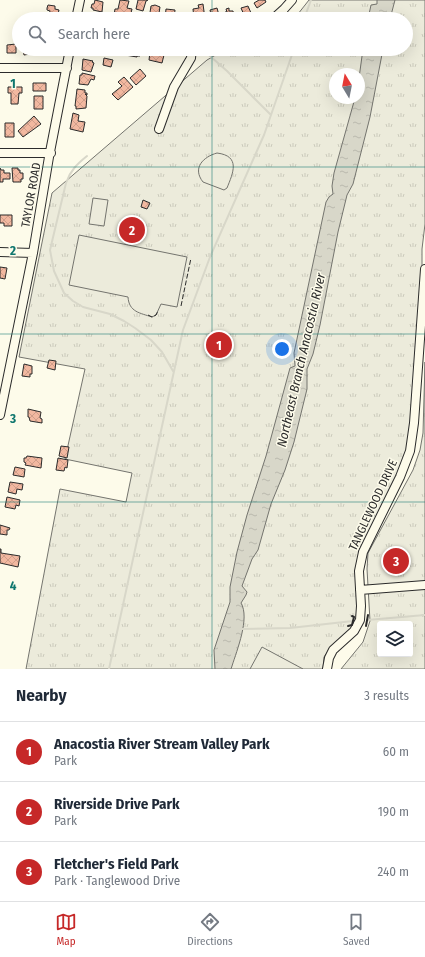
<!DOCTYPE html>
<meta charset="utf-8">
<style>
:root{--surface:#fff;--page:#f2f2f3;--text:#1f2937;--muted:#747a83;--line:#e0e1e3;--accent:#c62828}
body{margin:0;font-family:"Fira Sans Condensed",sans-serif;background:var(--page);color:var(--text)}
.controls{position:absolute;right:12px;bottom:12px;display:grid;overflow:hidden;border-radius:4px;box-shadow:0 4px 16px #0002}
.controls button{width:36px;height:36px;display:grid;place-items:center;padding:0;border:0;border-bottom:1px solid var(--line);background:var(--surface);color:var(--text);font:20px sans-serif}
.compass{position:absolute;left:329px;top:68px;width:36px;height:36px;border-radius:50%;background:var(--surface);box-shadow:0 4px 16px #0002;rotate:350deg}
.you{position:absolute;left:282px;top:349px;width:14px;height:14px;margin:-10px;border:3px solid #fff;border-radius:50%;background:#1a73e8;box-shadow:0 0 0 6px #1a73e833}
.badge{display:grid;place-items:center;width:26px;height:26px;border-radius:50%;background:var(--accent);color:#fff;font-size:13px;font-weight:700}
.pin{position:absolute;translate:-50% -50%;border:2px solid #fff;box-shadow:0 1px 4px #0006}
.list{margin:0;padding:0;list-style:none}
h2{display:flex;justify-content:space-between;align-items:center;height:52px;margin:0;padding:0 16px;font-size:17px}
h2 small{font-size:13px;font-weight:400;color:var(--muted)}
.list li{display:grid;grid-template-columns:26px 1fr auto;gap:12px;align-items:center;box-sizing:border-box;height:60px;padding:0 16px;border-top:1px solid var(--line)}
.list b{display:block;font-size:15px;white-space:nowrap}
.list p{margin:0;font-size:13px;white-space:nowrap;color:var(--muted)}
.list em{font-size:13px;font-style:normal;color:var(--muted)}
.icon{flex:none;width:22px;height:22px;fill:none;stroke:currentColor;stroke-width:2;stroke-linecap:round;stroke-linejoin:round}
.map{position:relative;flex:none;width:425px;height:669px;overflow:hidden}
.search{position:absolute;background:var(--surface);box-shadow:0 4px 16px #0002;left:12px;right:12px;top:12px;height:44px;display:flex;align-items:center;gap:10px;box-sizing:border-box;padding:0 14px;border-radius:22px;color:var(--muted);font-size:15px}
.sheet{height:232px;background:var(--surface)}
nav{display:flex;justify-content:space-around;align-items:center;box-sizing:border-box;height:56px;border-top:1px solid var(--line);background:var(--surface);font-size:11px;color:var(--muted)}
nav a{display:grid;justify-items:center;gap:2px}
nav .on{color:var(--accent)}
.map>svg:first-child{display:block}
</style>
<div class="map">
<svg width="425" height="669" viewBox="0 0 425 669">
<defs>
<pattern id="park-tufts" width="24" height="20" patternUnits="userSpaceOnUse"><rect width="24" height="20" fill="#ecebdb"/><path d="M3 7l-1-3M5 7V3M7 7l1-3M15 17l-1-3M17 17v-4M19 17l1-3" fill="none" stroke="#cbcabc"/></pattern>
<pattern id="water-ripples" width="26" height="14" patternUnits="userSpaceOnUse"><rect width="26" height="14" fill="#d8d7c9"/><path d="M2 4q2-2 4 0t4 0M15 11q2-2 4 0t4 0" fill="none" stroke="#bab9ad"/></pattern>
<pattern id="building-cross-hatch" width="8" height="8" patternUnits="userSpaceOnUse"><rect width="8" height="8" fill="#f2b8a0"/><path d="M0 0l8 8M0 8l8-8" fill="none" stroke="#d09e8a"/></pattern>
</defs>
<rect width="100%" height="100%" fill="#fdfbea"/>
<path fill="url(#park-tufts)" stroke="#74746e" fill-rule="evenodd" d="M309,0H425V224L422,249V276L413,428L402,469L359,552L358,611L354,627L331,647L324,657L323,669H26L60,489L126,502L132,473L65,459L85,369L19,357L52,193L207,60L226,49H406V19H294ZM335,74H359V98H335Z
M425,362V669H341L363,642L370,621L367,569L368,553L413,470L420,450L423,433ZM380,624H410V654H380Z"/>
<path fill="#ecebdb" stroke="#74746e" d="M217,153C241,156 233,173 227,188L224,190L203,182C192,168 203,157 217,153Z
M93,198L108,200L104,226L89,224Z
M79,235L187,257L177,307L161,304L156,315L152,317C140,313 129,312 128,297L69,285Z
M262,647L303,669H250Z"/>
<path fill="url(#water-ripples)" stroke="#74746e" d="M377,0H395L390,19H368L371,5L377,4Z
M363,49H383L370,117L353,184L347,195L338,232L320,325L313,354L307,369V389L294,442L285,470L271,504L258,550L252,559L242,586L247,592L246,595L241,603C250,618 237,650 232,666L231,669H215L214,650L230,602V587L237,552L247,515L266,456L290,368L295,366L294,353L326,202L329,197L333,194L332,186L334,173L355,98H359V78Z"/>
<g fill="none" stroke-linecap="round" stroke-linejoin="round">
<path stroke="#d8d7c9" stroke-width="2" d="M304,19L311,0
M202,49L227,71L271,115
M87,156C77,164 70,171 66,183L50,250L54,271L64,293L73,301L83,307L110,314L124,321L135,328L151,340L162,352L173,371
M367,620L425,615
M241,629L290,628L353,621
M109,669L183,330L210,257L264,135L294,49"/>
</g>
<path fill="url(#building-cross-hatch)" stroke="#2b2b2b" d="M95,0L103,2L102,12L93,10V8H91L92,4H94Z
M120,0L129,1L127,8L132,9L130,17L114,15L115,9H118Z
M138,0H148L146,1L143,11L136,9Z
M259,0H265L266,2L257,8L254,3Z
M203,4L205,19H194L193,9L199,8L198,5Z
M48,5L55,6V9L59,10L57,18L49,17L50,11L47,10V8Z
M155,5L160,7L158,19H149L151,6Z
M248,6L251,13L244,15L241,8Z
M217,8L220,19H212L210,10Z
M229,8V11H233L234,17L226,18L225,12H227L226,9Z
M166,9L175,10L174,19H165Z
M178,14H189V19H179Z
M16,44V53H7V45Z
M23,49H32V53H30V54L24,55Z
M41,49H49V55L41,54Z
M127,49L141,50L140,56H137V57L125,55Z
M150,52L164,55L162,63L149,60Z
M104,58L113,60L111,67L103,65Z
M83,59L93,61L92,62L94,63L91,72L82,70Z
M140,69L146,76L136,85L130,78Z
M82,73L95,76L94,80L91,79L88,85L79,84L80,75H82Z
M124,77L133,87L118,100L112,94L122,86L118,82Z
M33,83H46V91H33Z
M8,87H22V93H19L18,104H11V93H8Z
M77,89L85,90V93H87V95L85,94L87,96L86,108L76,109V106H75Z
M34,96H43V109H34Z
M73,113L79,115L78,121L85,122L83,132L70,129Z
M34,116L41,124L23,137L18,131Z
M5,123H14V137H5Z
M0,168L1,170H4V173H10V179H3V182H0Z
M12,168H18V170H20V173H23V179H21V182H13Z
M143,200L150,203L147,209L141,207Z
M0,215H12V226H4V223H0Z
M0,267L7,268L5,279L0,278Z
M49,360L56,361L55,370L47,368Z
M24,364L32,366V374H30V377L22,376Z
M28,409L41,412L40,418L42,419V423L30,421L29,417H28Z
M61,446L69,447L67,458L59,456Z
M27,456L42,458L41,468L25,465L26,463L24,462V458H26Z
M58,458L68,460L67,468L65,467L64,471L56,470Z
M15,467L25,469L24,477L13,475Z
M10,482L23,484L22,490L17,489L16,494L8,492Z
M7,497L20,500L19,506L16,505L15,509L5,507Z
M0,525L10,528L9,530H7V535L0,534Z
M0,549H1V553L20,556L18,567L0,563Z"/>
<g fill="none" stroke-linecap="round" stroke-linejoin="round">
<g stroke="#2b2b2b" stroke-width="10">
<path id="minor" d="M76,19L80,0
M273,19L284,9L292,0
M0,68H67
M159,129L174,87L191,58L192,49
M0,153H51
M0,252L33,253
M0,415L33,253L49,157L70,49
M360,590L425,585
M327,669L329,658L333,650L354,631L360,620L361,606L359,571L363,552L400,477L410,451L414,423L425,269"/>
</g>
<use href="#minor" stroke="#fdfbea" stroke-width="8"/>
<path stroke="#2b2b2b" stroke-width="1" stroke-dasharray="5 2" stroke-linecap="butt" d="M181,306L191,258
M148,315L152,317L156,315L158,311"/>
<path stroke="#2b2b2b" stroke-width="2" d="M348,626L352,625L354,617L352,616
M366,626L368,615"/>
</g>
<path fill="none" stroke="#0f766e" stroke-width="1" stroke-opacity="0.55" d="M212,0V19M212,49V669M0,167H425M0,334H425M0,502H425"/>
<g text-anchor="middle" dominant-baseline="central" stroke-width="3" stroke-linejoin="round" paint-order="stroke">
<g font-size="12" fill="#2b2b2b" stroke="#fdfbea">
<text transform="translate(31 195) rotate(-80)">TAYLOR ROAD</text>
<text transform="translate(373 505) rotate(-65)">TANGLEWOOD DRIVE</text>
</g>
<g font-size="13" font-style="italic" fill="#2b2b2b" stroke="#fdfbea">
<text transform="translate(301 360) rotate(-77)">Northeast Branch Anacostia River</text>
</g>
</g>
<g font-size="13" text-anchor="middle" font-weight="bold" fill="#0f766e" stroke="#fdfbea" stroke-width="3" stroke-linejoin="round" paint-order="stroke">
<text x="13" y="88">1</text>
<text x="13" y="255">2</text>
<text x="13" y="423">3</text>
<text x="13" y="590">4</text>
</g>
</svg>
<div class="controls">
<button><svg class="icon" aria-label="layers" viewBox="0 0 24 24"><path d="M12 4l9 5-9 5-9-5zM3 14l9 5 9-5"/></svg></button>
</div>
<svg class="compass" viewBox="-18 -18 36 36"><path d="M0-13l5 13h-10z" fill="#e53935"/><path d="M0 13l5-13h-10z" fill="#747a83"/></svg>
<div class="you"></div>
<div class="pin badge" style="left:219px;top:345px">1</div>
<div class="pin badge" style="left:132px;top:230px">2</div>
<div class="pin badge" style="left:396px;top:561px">3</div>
<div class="search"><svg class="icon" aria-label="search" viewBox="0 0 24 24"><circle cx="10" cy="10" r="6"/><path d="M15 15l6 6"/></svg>Search here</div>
</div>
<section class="sheet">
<h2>Nearby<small>3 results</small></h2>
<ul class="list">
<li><span class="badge">1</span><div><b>Anacostia River Stream Valley Park</b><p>Park</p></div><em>60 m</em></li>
<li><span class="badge">2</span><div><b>Riverside Drive Park</b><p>Park</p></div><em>190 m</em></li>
<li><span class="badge">3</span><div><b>Fletcher's Field Park</b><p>Park · Tanglewood Drive</p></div><em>240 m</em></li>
</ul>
</section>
<nav>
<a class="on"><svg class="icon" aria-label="map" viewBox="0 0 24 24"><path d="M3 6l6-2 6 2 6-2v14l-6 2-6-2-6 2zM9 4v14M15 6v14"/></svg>Map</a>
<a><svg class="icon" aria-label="directions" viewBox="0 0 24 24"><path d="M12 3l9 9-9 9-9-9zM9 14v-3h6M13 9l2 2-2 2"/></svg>Directions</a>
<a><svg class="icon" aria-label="saved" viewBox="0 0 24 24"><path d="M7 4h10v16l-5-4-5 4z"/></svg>Saved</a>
</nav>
